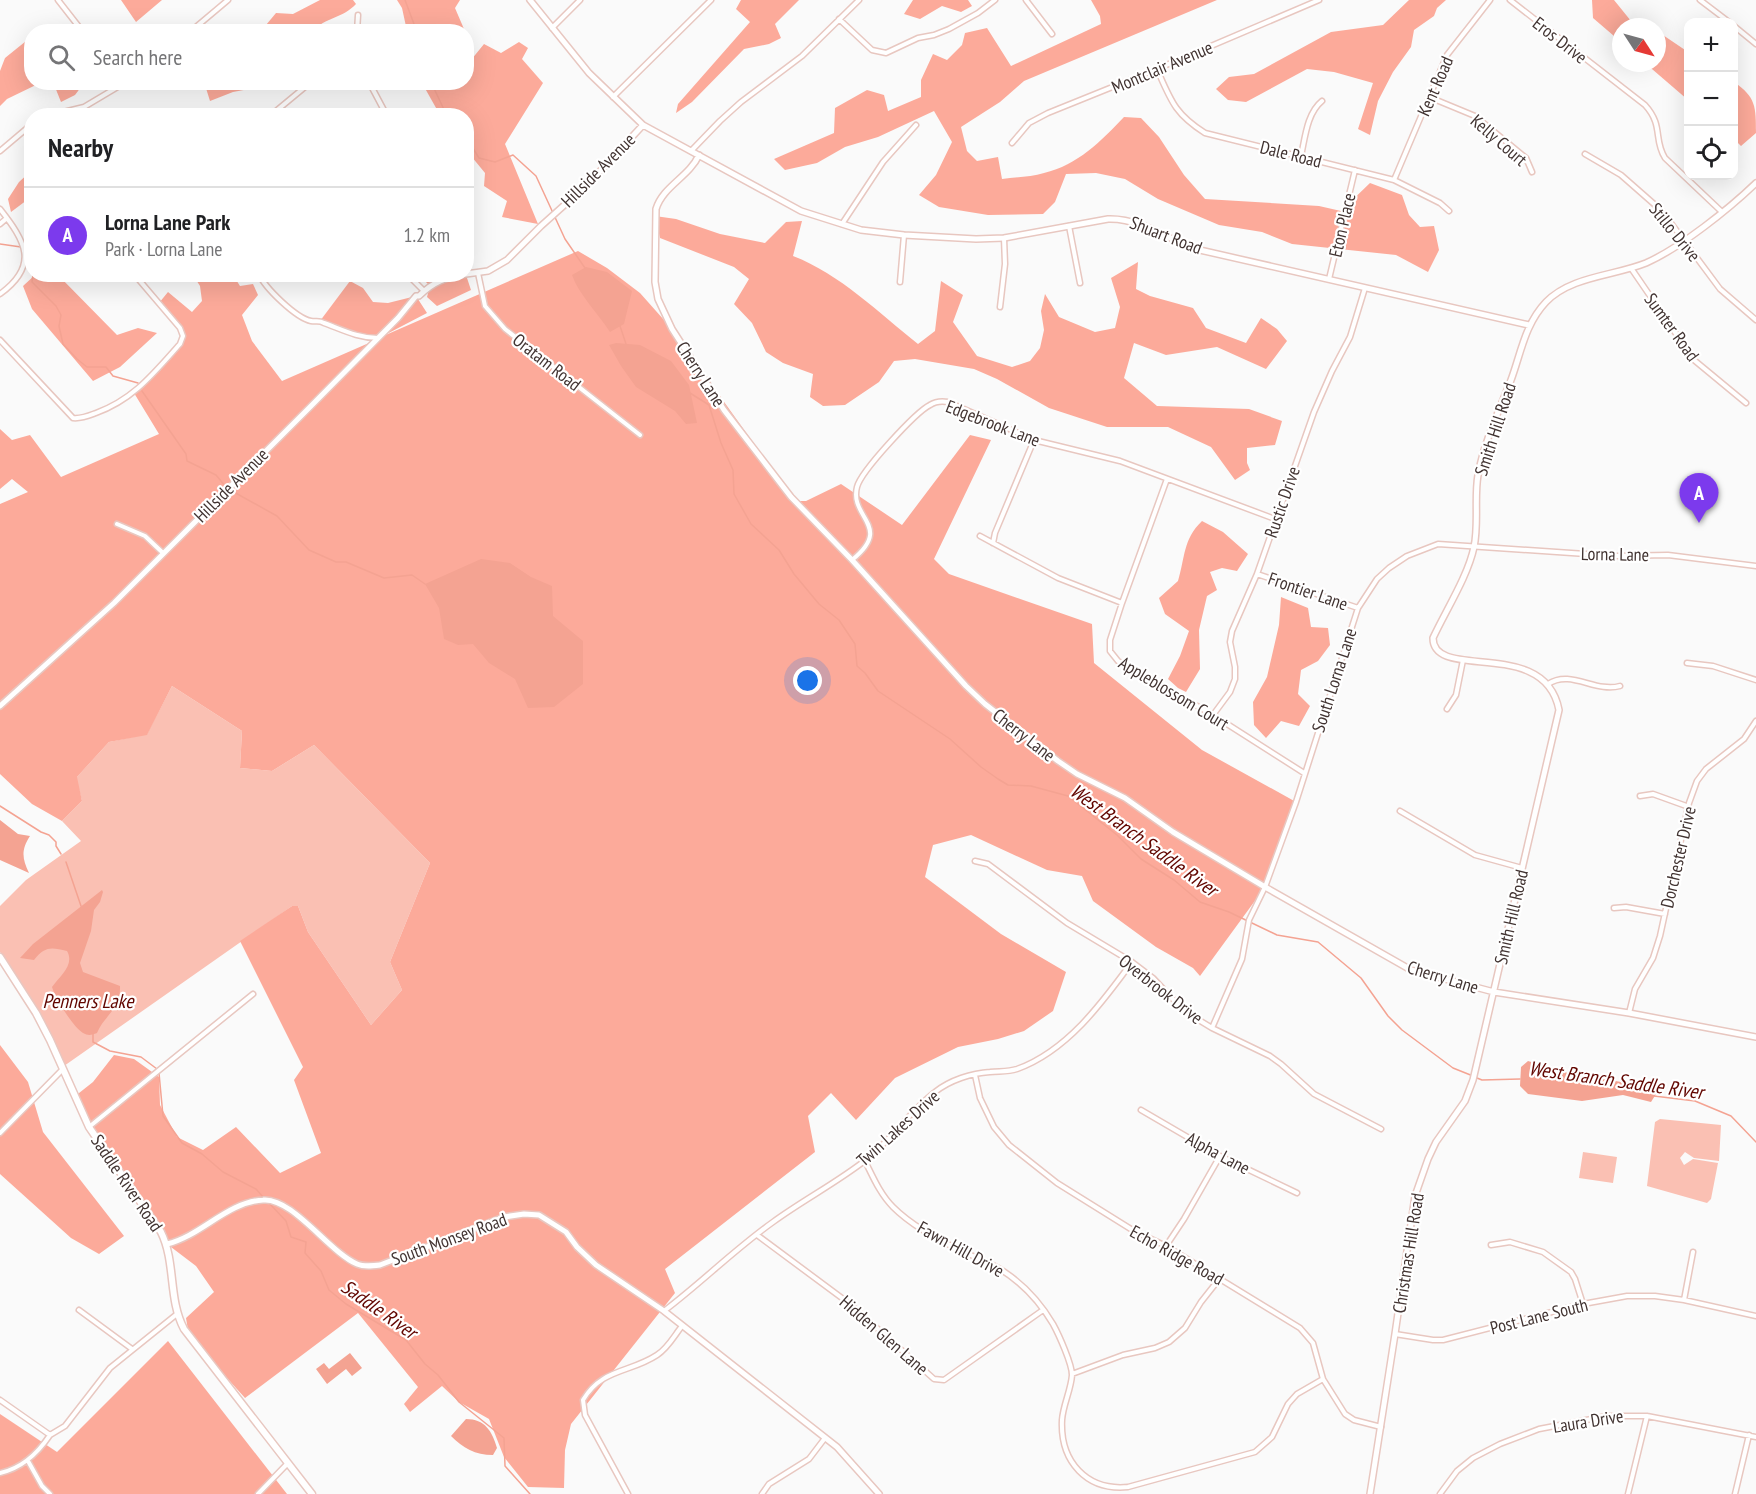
<!DOCTYPE html>
<meta charset="utf-8">
<style>
:root{--surface:#fff;--page:#f2f2f2;--text:#202124;--muted:#757577;--line:#e0e0e0;--accent:#7c3aed}
body{margin:0;font-family:"PT Sans Narrow",sans-serif;background:var(--page);color:var(--text)}
.controls{position:absolute;right:18px;top:18px;display:grid;overflow:hidden;border-radius:12px;box-shadow:0 6px 24px #0002}
.controls button{width:54px;height:54px;display:grid;place-items:center;padding:0;border:0;border-bottom:2px solid var(--line);background:var(--surface);color:var(--text);font:30px sans-serif}
.compass{position:absolute;left:1612px;top:18px;width:54px;height:54px;border-radius:50%;background:var(--surface);box-shadow:0 6px 24px #0002;rotate:126deg}
.you{position:absolute;left:808px;top:681px;width:21px;height:21px;margin:-15px;border:4px solid #fff;border-radius:50%;background:#1a73e8;box-shadow:0 0 0 9px #1a73e833}
.badge{display:grid;place-items:center;width:39px;height:39px;border-radius:50%;background:var(--accent);color:#fff;font-size:20px;font-weight:700}
.pin{position:absolute;translate:-50% -50px;filter:drop-shadow(0 2px 3px #0008)}
.pin::after{content:'';position:absolute;top:32px;width:21px;height:18px;background:inherit;clip-path:polygon(0 0,100% 0,50% 100%)}
.list{margin:0;padding:0;list-style:none}
h2{display:flex;justify-content:space-between;align-items:center;height:78px;margin:0;padding:0 24px;font-size:26px}
h2 small{font-size:20px;font-weight:400;color:var(--muted)}
.list li{display:grid;grid-template-columns:39px 1fr auto;gap:18px;align-items:center;box-sizing:border-box;height:96px;padding:0 24px;border-top:2px solid var(--line)}
.list b{display:block;font-size:22px;white-space:nowrap}
.list p{margin:0;font-size:20px;white-space:nowrap;color:var(--muted)}
.list em{font-size:20px;font-style:normal;color:var(--muted)}
.icon{flex:none;width:33px;height:33px;fill:none;stroke:currentColor;stroke-width:2;stroke-linecap:round;stroke-linejoin:round}
.map{position:relative;flex:none;width:1756px;height:1494px;overflow:hidden}
.search{position:absolute;background:var(--surface);box-shadow:0 6px 24px #0002;left:24px;top:24px;width:450px;height:66px;display:flex;align-items:center;gap:15px;box-sizing:border-box;padding:0 21px;border-radius:24px;color:var(--muted);font-size:22px}
.panel{position:absolute;background:var(--surface);box-shadow:0 6px 24px #0002;left:24px;top:108px;width:450px;height:174px;border-radius:24px}
.map>svg:first-child{display:block}
</style>
<div class="map">
<svg width="1756" height="1494" viewBox="0 0 1756 1494">
<rect width="100%" height="100%" fill="#fafafa"/>
<path fill="#fac0b3" d="M172,686L242,731L240,768L272,771L314,745L430,863L390,962L402,990L371,1025L308,932L298,906H292L64,1066L47,1027L21,983L0,952V906L26,880L81,841L62,821L82,801L76,778L109,742L147,734Z
M1660,1119L1721,1125L1719,1161L1694,1158L1685,1152L1680,1158L1684,1165L1693,1159L1718,1163L1711,1199L1707,1203L1647,1186L1655,1122Z
M1583,1152L1617,1157L1613,1183L1579,1178Z"/>
<path fill="#fcaa9a" d="M121,0H162L136,22Z
M320,0H353L356,4C343,18 327,17 312,31H261L276,13L293,14Z
M397,0H460L455,8L464,29L460,31H407L402,8Z
M741,0H799L775,24L781,38L769,44L744,49L692,102L676,113L678,104L750,22L736,9Z
M913,0H968L972,6L961,12L942,6L920,19L904,14Z
M1091,0H1217L1024,81L1000,102L961,127L967,151L977,161L998,157L1002,179C1016,177 1031,177 1044,173C1078,165 1101,141 1124,117L1141,118L1159,137L1184,175L1205,199L1319,206L1341,211L1370,183L1402,195L1409,215L1420,227L1434,226L1439,250L1428,272L1396,255L1292,244L1262,232L1219,225L1158,199L1125,179L1096,173L1066,174L1055,202L1043,214L988,215L939,207L919,195L936,175L952,142L934,111L878,137L845,147L817,163L785,170L774,159L834,133L835,108L867,90L884,95L888,111L921,97V80L933,54L947,60L962,45L965,33L987,28L1011,66L1101,24L1100,16Z
M1409,0H1446L1437,8L1434,16L1414,30L1411,47L1393,72L1378,101L1370,135L1358,129L1373,83L1334,72L1307,69L1246,102L1228,100L1216,89L1229,77L1254,74L1331,32L1383,25Z
M1592,0H1614L1631,21L1648,27H1621V42L1593,18Z
M1657,31L1688,52V100L1645,63H1657Z
M31,37L32,82L84,83L75,95L61,102L55,87L40,83L7,99L0,106V71L5,58Z
M519,42L528,48L522,59L543,83L505,144L538,224L502,217L507,201L484,186L485,173L467,151L466,116L440,115L422,83L466,82L467,65L484,44L501,53Z
M207,82H258V83L249,89L233,92L210,101L205,85Z
M1734,82C1756,97 1756,107 1756,133L1741,146L1734,139Z
M31,171V197L11,212L8,199L19,182Z
M655,216L676,219L720,234L765,243L786,222L802,221L793,256C840,274 879,313 918,344L935,331L941,281L963,295L953,322L977,356L1012,367L1030,361L1040,348L1044,330L1041,311L1045,294L1059,317L1095,332L1115,328L1120,307L1111,278L1138,262L1136,289L1150,296L1193,308L1206,328L1246,343L1261,318L1277,329L1287,341L1266,369L1217,347L1166,355L1134,343L1124,378L1157,406L1249,409L1282,421L1275,445L1247,448V463L1250,470L1235,480L1211,447L1168,427H1107L1049,408L997,379L974,369L915,359L894,361L879,382L845,405L823,406L810,397L813,374L783,363L766,352L752,323L734,304L749,279L734,267L660,238Z
M578,251L607,268L640,293L672,329L795,501H806L841,484L902,525L970,435L991,440L934,559L949,574L1092,624L1094,663L1202,750L1296,802L1265,887L1200,976L1193,968L1156,947L1093,901L1082,876L1047,870L971,835L933,845L925,877L1001,934L1066,972L1053,1011L1024,1031L998,1039L958,1047L895,1078L856,1120L831,1093L808,1116L815,1152L665,1269L675,1293L571,1424L565,1450L564,1488L528,1487L504,1457L489,1419L459,1402L442,1386L410,1412L404,1404L418,1387L358,1313L245,1398L189,1336L186,1318L214,1292L196,1266L167,1244L122,1179L74,1097L93,1082L114,1055L134,1059L159,1077L160,1105L177,1137L203,1150L236,1127L280,1173L321,1153L294,1080L303,1067L240,941L292,906H298L308,932L371,1025L402,990L390,962L430,863L314,745L272,771L240,768L242,731L172,686L147,735L109,742L77,777L82,801L62,821L32,804L0,774V504L28,492L12,479L0,489V429L12,440L30,435L61,477L159,434L134,393L180,344C186,327 170,315 159,303L168,292L192,312L202,301L200,286L193,275H233L240,286L253,284L258,295L242,315L252,341L282,381L378,339L362,338L320,321L350,281L363,288L373,302L388,303L416,296L427,313L381,337Z
M35,275H58L117,335L138,328L157,333L120,367L93,381L32,309L23,286Z
M419,275H466L471,290L437,306L427,297L430,286Z
M1202,521L1223,532L1248,554L1237,571L1222,568L1210,572L1217,590L1207,596L1199,630L1200,669L1186,692L1178,688L1168,679L1180,656L1189,631L1165,614L1159,598L1178,581C1185,558 1183,539 1202,521Z
M1281,597L1308,608L1311,627L1328,628L1330,645L1318,661L1301,670L1298,694L1310,706L1299,726L1281,721L1266,738L1254,725L1253,702L1267,677L1279,625Z
M0,1045L28,1082L43,1132L124,1236L99,1254L71,1238L0,1174Z
M168,1341L287,1494H0V1414L57,1452Z"/>
<path fill="#f4a392" d="M586,267L607,272L632,291L624,324L610,332C598,313 579,295 572,275Z
M616,343L640,345L671,361L689,385L697,423L686,424L675,411L636,387L621,366L609,345Z
M481,559L510,563L531,577L552,586L553,616L583,641V684L554,707L528,708L515,679L489,663L473,644L458,645L444,639L439,608L425,584Z
M0,820L18,834L30,836C21,850 22,858 29,873L0,860Z
M102,890L103,892L100,902L94,910L91,931L80,963L83,972L120,986C121,1010 105,1014 97,1033C92,1035 88,1036 83,1033C73,1027 55,998 52,987C60,976 75,965 67,951C51,947 45,946 34,960L20,958L33,944Z
M1528,1061L1591,1080L1604,1079L1644,1086L1656,1094L1651,1102L1623,1095L1582,1101L1528,1094L1520,1086L1521,1067Z
M350,1353L362,1368L352,1376L346,1369L327,1384L316,1369L324,1363L329,1369Z
M466,1419C485,1419 492,1431 497,1448L493,1455C475,1455 463,1448 451,1436Z"/>
<g fill="none" stroke-linecap="round" stroke-linejoin="round">
<path stroke="#f4a392" stroke-width="1.5" d="M405,0L417,32
M431,82L447,116
M466,137L479,158L495,162L513,155L536,176L565,239L585,268
M0,244L21,247
M29,254L32,257
M33,274L32,282L56,306L61,315L59,326L63,344L77,359L87,367H106L113,376L138,383
M620,326L626,344
M142,391L186,454L187,461L216,475L226,487
M690,393L709,405L721,443L733,470L734,494L751,524L779,550L794,574L819,604L839,620L855,644L857,666L865,673L878,691L950,739L981,767L998,779L1008,785L1031,786L1068,796L1117,835L1141,859L1174,880L1200,902L1229,912L1277,935L1318,942L1361,978L1388,1016L1402,1030L1453,1068L1473,1076
M232,491L277,516L309,550L336,562H346L384,578L412,575L425,584
M0,806L41,832L49,835L56,842V846L61,854
M66,862L81,906
M93,1034V1042L110,1051L141,1057L157,1069
M159,1073L163,1116L182,1143L202,1154L223,1172L256,1189L263,1197
M1477,1078L1482,1080L1520,1079
M1654,1096L1695,1101L1731,1116L1756,1142
M269,1203L286,1221L291,1237L306,1242L305,1253L321,1271L329,1290L346,1304L406,1340L425,1364L438,1375L459,1402L504,1438L505,1466L530,1494"/>
<g stroke="#e8c7c0" stroke-width="7">
<path id="minor" d="M58,0L83,32
M1026,0L1052,34
M1510,0L1645,105C1664,126 1653,139 1665,158L1722,212
M1700,0L1729,22
M839,19L872,50L886,53L918,38L934,35L949,29L978,13L995,0
M1734,26L1756,44
M552,28L580,0
M190,32L228,0
M357,32L358,15
M1157,69C1171,101 1175,114 1205,133L1394,180L1440,203L1449,211
M369,82L387,116
M613,97L711,0
M1429,97L1475,116L1526,158L1532,172
M47,116L84,107L126,82
M270,116L311,82
M1012,143L1029,123L1048,113L1157,69L1319,0
M0,151L32,124
M691,151L720,121L741,102L802,56L859,0
M1585,154L1621,175L1662,211L1720,289L1756,320
M1301,156C1305,138 1307,113 1322,101
M1394,180L1447,55L1490,0
M0,209C25,241 40,265 0,294
M0,224L7,218
M842,224L883,162L916,125
M1069,226L1080,283
M1631,268L1694,360L1746,403
M478,273L485,306L505,329L640,435
M259,274C265,288 296,318 311,321C316,322 319,320 324,323C343,330 358,338 378,338
M407,274L424,291
M1329,279L1355,170
M900,282L904,235
M1000,307L1005,264L1004,238
M0,340L73,418C81,419 88,416 96,413C134,399 153,374 180,344L183,336L180,328L134,274
M1167,479L1122,603L1110,640V651L1118,661L1213,715L1304,773
M117,524L145,536L163,553
M980,536L1058,578L1122,603
M993,543L995,533L1034,440
M852,560C894,526 849,518 857,487C861,471 916,412 930,405C936,401 942,401 948,402L1034,440L1120,461L1275,519
M1257,574L1358,608
M1687,663L1713,666L1756,680
M1548,684C1571,669 1595,693 1620,686
M1447,709L1456,695L1463,660
M1213,715L1230,692L1235,679V667L1230,642L1232,631L1257,574L1314,412L1332,371L1350,337L1365,288
M1640,796L1653,794L1689,807
M1400,811L1475,855L1522,868
M975,861L988,864L1067,923L1132,962L1153,978L1184,1011L1212,1028L1270,1056L1281,1064L1314,1094L1381,1129
M1614,908L1626,907L1665,914
M1629,1013L1635,989L1653,958L1660,936L1689,803L1697,781L1706,769L1744,739L1756,721
M1212,1028L1242,959L1249,920L1265,887L1296,802L1358,608L1377,579L1389,568L1407,556L1438,544L1615,556L1668,555L1756,566
M975,1075L980,1098L994,1127L1009,1145L1057,1183L1134,1231L1166,1246L1300,1328L1313,1343L1323,1379L1345,1414L1354,1420L1381,1427
M1141,1110L1220,1156L1297,1193
M89,1127L253,994
M0,1133L62,1070
M865,1161C873,1177 880,1194 893,1207C913,1227 942,1242 966,1253C977,1258 989,1262 1000,1269C1021,1282 1040,1302 1053,1324C1059,1335 1072,1364 1072,1375C1071,1390 1063,1405 1062,1420C1060,1462 1087,1491 1128,1487L1255,1452L1272,1437L1288,1404L1297,1394L1323,1379
M757,1235L850,1304L934,1379L944,1380L1043,1310
M1491,1245L1510,1242L1543,1252L1571,1272L1575,1279L1583,1304
M1166,1246L1184,1219L1220,1156
M1684,1300L1693,1252
M79,1310L132,1349
M664,1311C701,1283 735,1249 773,1222C803,1200 838,1182 867,1159C892,1139 910,1111 935,1092C950,1080 972,1073 990,1072C1000,1071 1008,1072 1017,1069C1067,1051 1102,1003 1132,962
M1395,1334L1433,1340H1443L1583,1304L1627,1296H1655L1684,1300L1756,1316
M1072,1374L1123,1355L1155,1348L1169,1342L1185,1328L1201,1302L1220,1278
M0,1400L50,1435L65,1426L110,1368L177,1314
M28,1461L42,1486L50,1494
M0,1473C23,1468 38,1453 50,1435
M258,1494L288,1463
M628,1494L585,1415L583,1400C602,1368 630,1373 657,1355C668,1348 674,1336 682,1326
M762,1494L769,1484L809,1459L825,1438
M1440,1494L1457,1471L1473,1458L1500,1444L1539,1429L1607,1416H1647L1756,1437
M1628,1494L1647,1416
M1735,1494L1749,1435"/>
</g>
<g stroke="#e8c7c0" stroke-width="8">
<path id="tertiary" d="M530,0L589,73L643,125L801,211L861,230L904,235L976,239L1004,238L1108,219C1138,218 1164,236 1191,248L1529,325
M699,155C689,177 663,186 656,209L655,282L658,299L672,329L724,410L791,497L852,560L966,686L985,704L1058,761L1077,774L1125,798L1173,832L1265,887L1411,970L1494,992L1629,1013L1756,1037
M466,274L488,271L507,260L541,226L589,183L643,125
M0,706L114,603L310,407L398,318L416,296H419C433,282 446,277 466,274
M167,1244C201,1236 227,1202 263,1200C292,1197 329,1252 357,1264C364,1267 372,1266 380,1265L504,1217L524,1214L539,1215L566,1232L577,1247L596,1265L664,1311L837,1447L879,1494
M1370,1494L1395,1334L1415,1196L1428,1159L1436,1142L1465,1101L1473,1080L1559,710C1545,636 1433,682 1433,638C1446,610 1468,576 1474,547C1479,524 1474,498 1478,475C1484,442 1499,411 1511,380C1521,353 1525,324 1546,302C1571,276 1614,276 1646,263C1680,248 1729,209 1756,183"/>
</g>
<g stroke="#e8c7c0" stroke-width="9">
<path id="secondary" d="M0,957L36,1013L50,1040L89,1127L161,1232C176,1262 168,1299 184,1329L312,1494"/>
</g>
<use href="#minor" stroke="#fff" stroke-width="4"/>
<use href="#tertiary" stroke="#fff" stroke-width="5"/>
<use href="#secondary" stroke="#fff" stroke-width="6"/>
</g>
<g text-anchor="middle" dominant-baseline="central" stroke-width="4.5" stroke-linejoin="round" paint-order="stroke">
<g font-size="18" fill="#423432" stroke="#fff">
<text transform="translate(1560 40) rotate(38)">Eros Drive</text>
<text transform="translate(1162 67) rotate(-23)">Montclair Avenue</text>
<text transform="translate(1435 86) rotate(-66)">Kent Road</text>
<text transform="translate(1499 140) rotate(41)">Kelly Court</text>
<text transform="translate(1291 154) rotate(14)">Dale Road</text>
<text transform="translate(598 170) rotate(-45)">Hillside Avenue</text>
<text transform="translate(1342 225) rotate(-77)">Eton Place</text>
<text transform="translate(1675 232) rotate(51)">Stillo Drive</text>
<text transform="translate(1166 235) rotate(21)">Shuart Road</text>
<text transform="translate(1672 327) rotate(54)">Sumter Road</text>
<text transform="translate(547 362) rotate(38)">Oratam Road</text>
<text transform="translate(701 374) rotate(57)">Cherry Lane</text>
<text transform="translate(993 423) rotate(21)">Edgebrook Lane</text>
<text transform="translate(1495 429) rotate(-72)">Smith Hill Road</text>
<text transform="translate(231 485) rotate(-45)">Hillside Avenue</text>
<text transform="translate(1282 502) rotate(-71)">Rustic Drive</text>
<text transform="translate(1615 554) rotate(1)">Lorna Lane</text>
<text transform="translate(1308 591) rotate(19)">Frontier Lane</text>
<text transform="translate(1334 680) rotate(-72)">South Lorna Lane</text>
<text transform="translate(1174 693) rotate(31)">Appleblossom Court</text>
<text transform="translate(1024 735) rotate(38)">Cherry Lane</text>
<text transform="translate(1678 857) rotate(-77)">Dorchester Drive</text>
<text transform="translate(1511 917) rotate(-77)">Smith Hill Road</text>
<text transform="translate(1443 977) rotate(17)">Cherry Lane</text>
<text transform="translate(1161 989) rotate(38)">Overbrook Drive</text>
<text transform="translate(898 1128) rotate(-42)">Twin Lakes Drive</text>
<text transform="translate(1218 1153) rotate(28)">Alpha Lane</text>
<text transform="translate(127 1183) rotate(56)">Saddle River Road</text>
<text transform="translate(449 1239) rotate(-20)">South Monsey Road</text>
<text transform="translate(961 1249) rotate(29)">Fawn Hill Drive</text>
<text transform="translate(1408 1253) rotate(-81)">Christmas Hill Road</text>
<text transform="translate(1177 1255) rotate(29)">Echo Ridge Road</text>
<text transform="translate(1539 1316) rotate(-14)">Post Lane South</text>
<text transform="translate(884 1335) rotate(41)">Hidden Glen Lane</text>
<text transform="translate(1588 1421) rotate(-9)">Laura Drive</text>
</g>
<g font-size="20" font-style="italic" fill="#620600" stroke="#fff">
<text transform="translate(1144 840) rotate(36)">West Branch Saddle River</text>
<text x="88" y="1001">Penners Lake</text>
<text transform="translate(1616 1080) rotate(8)">West Branch Saddle River</text>
<text transform="translate(379 1309) rotate(35)">Saddle River</text>
</g>
</g>
</svg>
<div class="controls">
<button>+</button>
<button>−</button>
<button><svg class="icon" aria-label="locate" viewBox="0 0 24 24"><circle cx="12" cy="12" r="6"/><path d="M12 2v4M12 18v4M2 12h4M18 12h4"/></svg></button>
</div>
<svg class="compass" viewBox="-18 -18 36 36"><path d="M0-13l5 13h-10z" fill="#e53935"/><path d="M0 13l5-13h-10z" fill="#757577"/></svg>
<div class="you"></div>
<div class="pin badge" style="left:1699px;top:523px">A</div>
<div class="search"><svg class="icon" aria-label="search" viewBox="0 0 24 24"><circle cx="10" cy="10" r="6"/><path d="M15 15l6 6"/></svg>Search here</div>
<section class="panel">
<h2>Nearby<small></small></h2>
<ul class="list">
<li><span class="badge">A</span><div><b>Lorna Lane Park</b><p>Park · Lorna Lane</p></div><em>1.2 km</em></li>
</ul>
</section>
</div>
